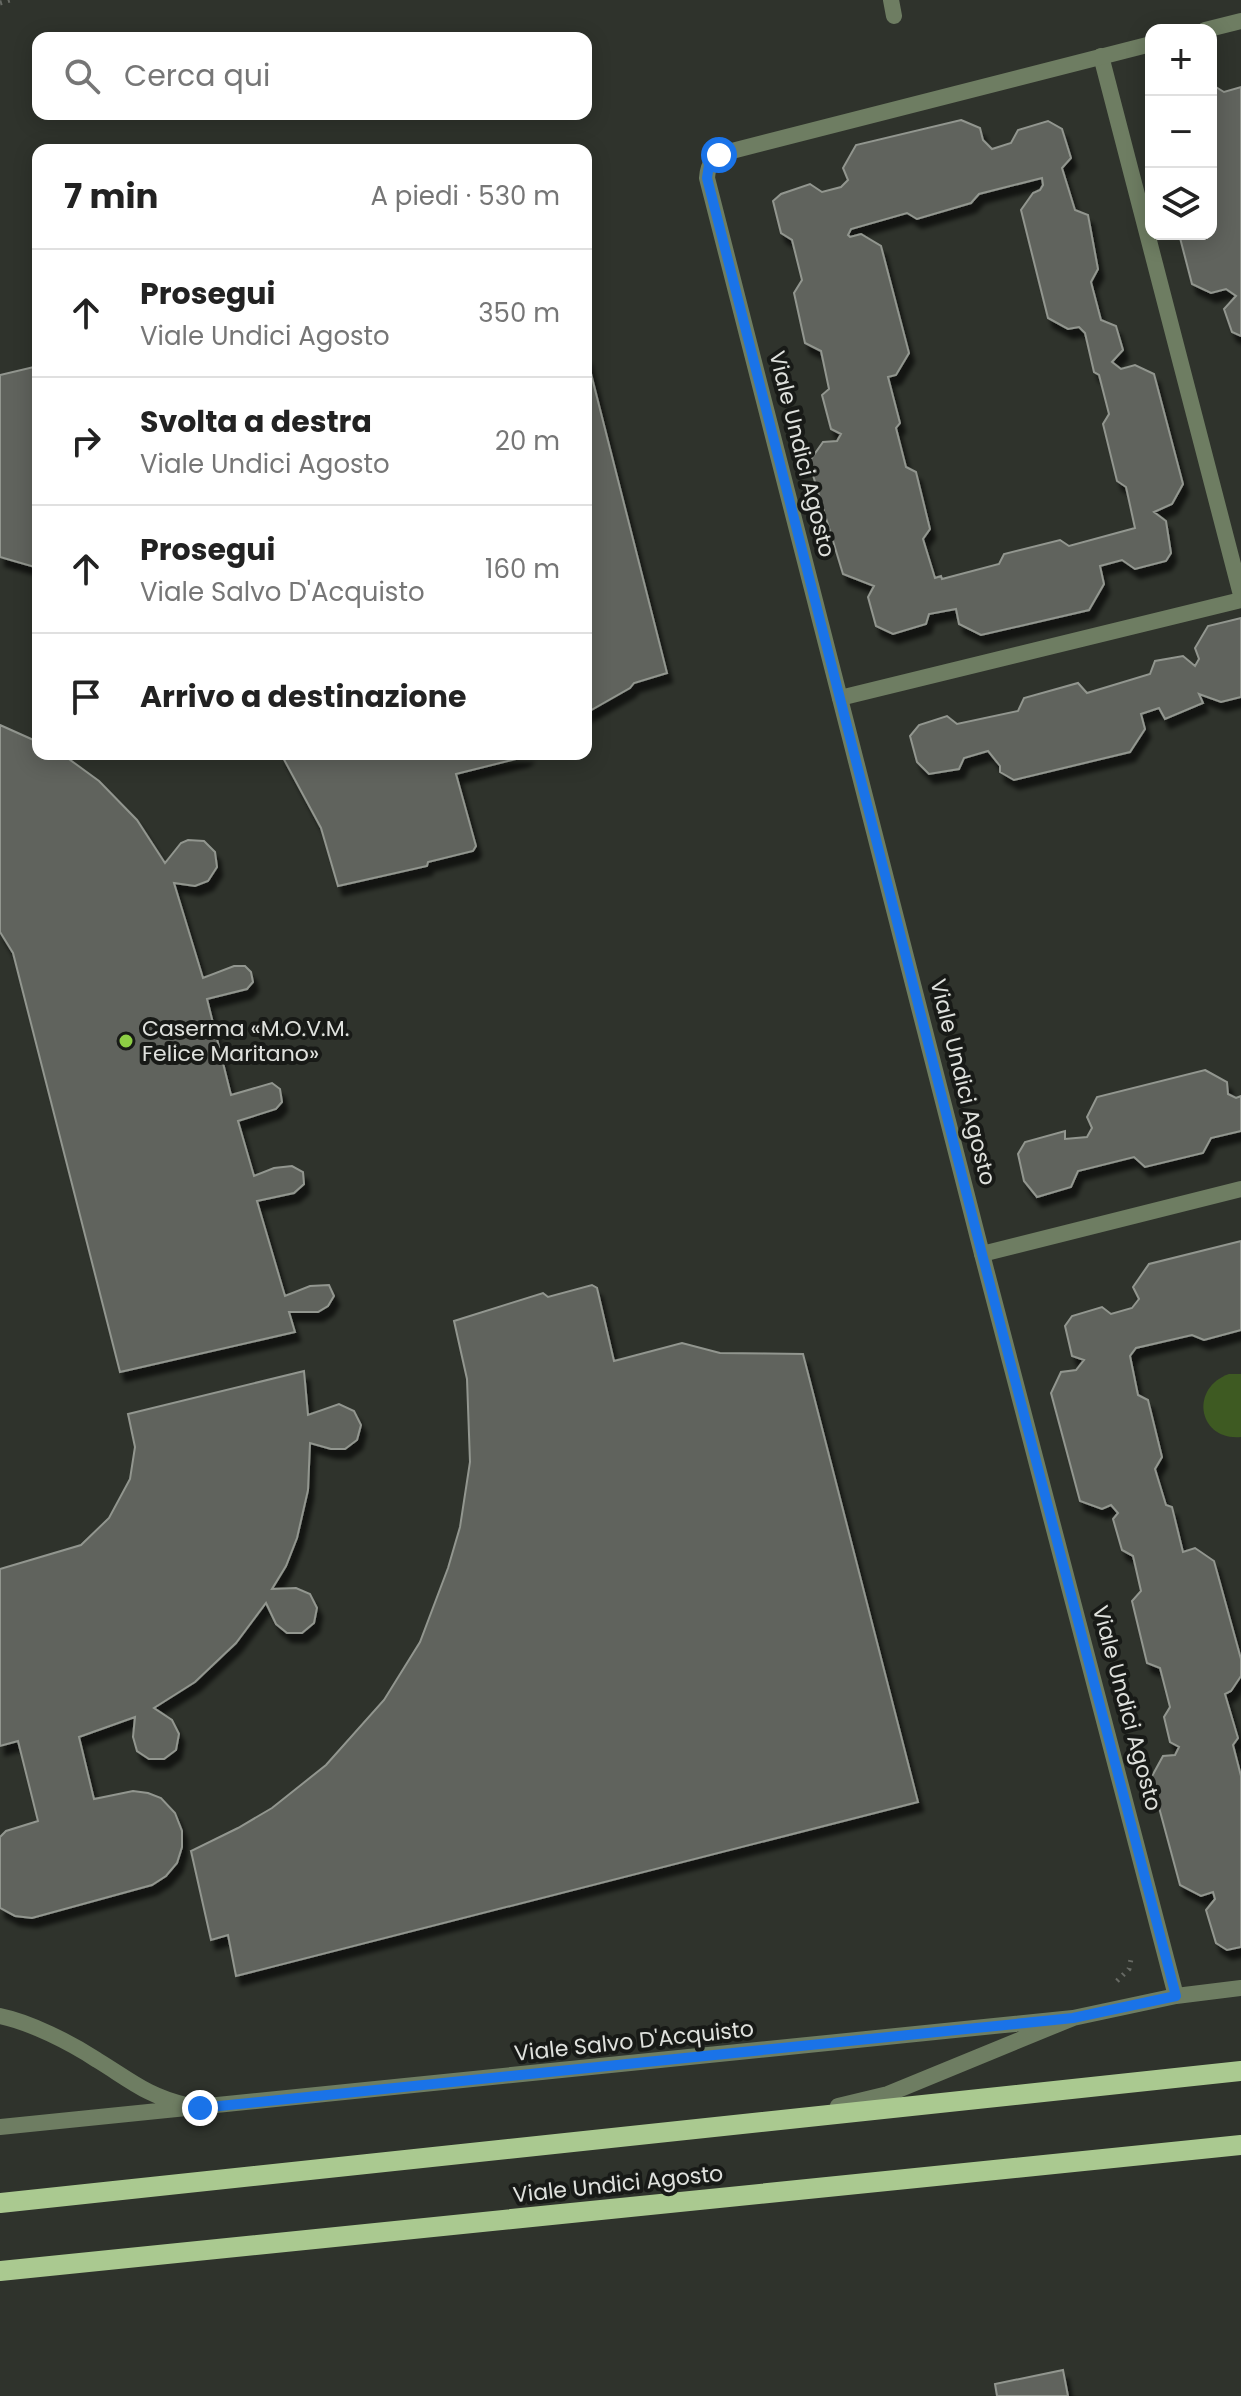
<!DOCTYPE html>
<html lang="it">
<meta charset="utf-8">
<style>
:root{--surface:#fff;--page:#f2f2f2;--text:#222;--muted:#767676;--line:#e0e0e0}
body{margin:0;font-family:Poppins,sans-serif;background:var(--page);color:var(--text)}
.controls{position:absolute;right:24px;top:24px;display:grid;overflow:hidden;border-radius:16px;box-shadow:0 4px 20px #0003}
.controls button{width:72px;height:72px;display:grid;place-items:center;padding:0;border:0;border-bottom:2px solid var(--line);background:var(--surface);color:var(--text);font:40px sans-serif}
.stop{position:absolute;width:24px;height:24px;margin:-18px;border:6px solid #1a73e8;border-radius:50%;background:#fff}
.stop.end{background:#1a73e8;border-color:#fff;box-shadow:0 2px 8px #0008}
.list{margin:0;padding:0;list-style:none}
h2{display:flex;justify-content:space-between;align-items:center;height:104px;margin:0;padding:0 32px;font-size:34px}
h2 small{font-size:26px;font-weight:400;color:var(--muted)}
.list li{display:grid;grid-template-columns:52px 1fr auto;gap:24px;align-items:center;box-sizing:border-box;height:128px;padding:0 32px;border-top:2px solid var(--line)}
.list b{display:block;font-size:30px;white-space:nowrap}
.list p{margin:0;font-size:26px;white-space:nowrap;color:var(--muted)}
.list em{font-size:26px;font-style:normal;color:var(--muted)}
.icon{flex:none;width:44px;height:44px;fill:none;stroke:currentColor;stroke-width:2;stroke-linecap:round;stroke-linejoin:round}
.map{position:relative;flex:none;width:1241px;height:2396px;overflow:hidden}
.search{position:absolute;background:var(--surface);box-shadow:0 4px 20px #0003;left:32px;top:32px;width:560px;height:88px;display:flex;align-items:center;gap:20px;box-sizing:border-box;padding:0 28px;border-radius:16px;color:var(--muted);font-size:30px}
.panel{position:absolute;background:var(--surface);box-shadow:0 4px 20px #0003;left:32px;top:144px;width:560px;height:616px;border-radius:16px}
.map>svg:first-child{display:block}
</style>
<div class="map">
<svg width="1241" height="2396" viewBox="0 0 1241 2396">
<defs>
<filter id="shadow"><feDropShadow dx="5" dy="9" stdDeviation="2" flood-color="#0009"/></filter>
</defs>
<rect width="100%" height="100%" fill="#2f332c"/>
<path fill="#3e5a22" d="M1229,1374H1241V1437C1198,1441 1189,1388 1229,1374Z"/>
<path fill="#60645d" stroke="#92968f" stroke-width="2" fill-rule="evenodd" filter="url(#shadow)" d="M1211,84L1224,92L1241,87V336L1232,332L1224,309L1236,296L1226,289L1211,293L1192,284L1179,234H1211Z
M961,120L980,128L983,140L992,149L1011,143L1018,130L1048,121L1062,129L1071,158L1062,168L1075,210L1088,215L1098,269L1091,282L1101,320L1116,326L1123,350L1112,362L1121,369L1135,365L1154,374L1183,484L1172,504L1154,512L1166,521L1171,553L1166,561L1135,569L1122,560L1100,566L1104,584L1089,610L981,635L959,624L956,609L929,614L926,624L893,634L876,626L868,597L874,586L843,574L809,462L823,442L837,441L841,434L831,429L822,395L829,389L821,351L805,343L794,293L802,280L792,240L781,233L773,201L781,194L810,184L822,192L841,187L848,180L843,168L856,145ZM1042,178L1043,185L1040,190L1033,193L1021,210L1048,318L1068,329L1079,327L1085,333L1094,372L1099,375L1109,414L1103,424L1117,481L1126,487L1135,528L1069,546L1060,540L1004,554L999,564L942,579L941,576L935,578L923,539L930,529L916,472L906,467L896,428L900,423L888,377L896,375L909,353L881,246L861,234L850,237L848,235L851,229L907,213L917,219L971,203L979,194Z
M586,354L667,673L634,683L630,688L586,713Z
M38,366V568L0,557V375Z
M1241,618V697L1221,702L1199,694L1203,703L1165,719L1159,708L1141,714L1145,729L1130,752L1014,780L1000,772V766L988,751L964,758L959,769L929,774L917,762L910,736L919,725L947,716L957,724L1018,711L1024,698L1078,683L1087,693L1150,674L1155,661L1183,656L1195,666L1199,659L1195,648L1208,626Z
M0,725L38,742V754H62L99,781L137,820L165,863L181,843L188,840L204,841L215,852L217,867L208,881L195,886L174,883L203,978L234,966H245L251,972L253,982L247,989L207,999L231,1095L272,1083L280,1089L282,1102L276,1109L238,1121L254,1176L274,1168L292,1166L303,1172L304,1184L294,1193L257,1201L285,1296L310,1286L329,1285L334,1296L328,1306L318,1312H289L295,1332L120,1372L13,953L0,932Z
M281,754H528L524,757L456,774L476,846L473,851L428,862L427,866L338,886L321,828Z
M1205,1070L1227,1082L1228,1094L1236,1098L1241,1096V1131L1211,1138L1203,1153L1145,1167L1134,1157L1078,1171L1071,1187L1037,1197L1024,1181L1018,1154L1025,1142L1065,1131V1139L1087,1137L1092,1128L1087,1117L1097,1097Z
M1241,1241V1330L1204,1340L1192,1335L1136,1348L1130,1356L1138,1395L1148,1400L1162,1457L1155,1469L1166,1505L1172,1507L1183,1552L1195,1548L1214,1561L1241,1659V1676L1231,1691L1225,1694L1238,1738L1233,1745L1241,1776V1947L1227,1950L1216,1943L1206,1910L1215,1899L1213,1892L1201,1896L1180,1885L1151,1778L1163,1756L1175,1755L1179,1747L1170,1742L1164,1717L1170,1707L1160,1668L1147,1663L1132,1601L1141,1591L1133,1556L1122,1550L1113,1519L1118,1513L1111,1505L1102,1509L1080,1501L1051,1393L1061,1372L1076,1370L1084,1360L1072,1356L1065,1326L1072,1316L1102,1307L1111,1314L1132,1308L1139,1299L1133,1287L1149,1264Z
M592,1285L597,1288L614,1361L682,1343L720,1353L803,1354L918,1802L236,1976L228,1935L211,1940L191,1851L238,1828L272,1808L326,1765L384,1700L420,1642L448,1568L460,1527L470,1462L467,1379L454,1321L543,1293L548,1297Z
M304,1371L308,1415L339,1404L354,1411L361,1425L357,1440L345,1449H331L310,1443L308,1490L297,1538L286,1566L272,1589L296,1588L310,1594L317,1608L314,1623L302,1633H287L276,1624L266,1603L236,1643L195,1682L154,1708L172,1720L179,1734L176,1750L164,1759H149L137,1751L133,1737L135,1717L79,1737L94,1799L133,1791L148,1793L161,1798L175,1813L182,1831V1847L177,1863L166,1876L152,1885L32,1918L15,1916L0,1908V1837L6,1831L38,1821L18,1741L0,1746V1569L81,1545L109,1518L130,1479L135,1447L128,1414Z
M1063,2370L1068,2396H997L995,2384Z"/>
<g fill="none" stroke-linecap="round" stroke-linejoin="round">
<path stroke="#676a64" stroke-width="5" stroke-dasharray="2 6" stroke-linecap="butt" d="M0,3L10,0
M1117,1981L1129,1969L1131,1959"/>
<path stroke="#6e7d62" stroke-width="16" d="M1101,56L1241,595
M840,698L1241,600
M982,1254L1241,1189"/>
<path stroke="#6e7d62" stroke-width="16" d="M891,0L894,16
M1205,30L1241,21
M1151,44L728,152C713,157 708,163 707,178L982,1254L1176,1996
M0,2016C30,2022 71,2043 97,2060C130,2080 147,2096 186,2105
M838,2106L888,2094L1073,2018L1176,1996L1241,1988
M0,2127L1073,2018"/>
<path stroke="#aac990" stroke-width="20" d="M0,2203L1241,2071
M0,2271L1241,2145"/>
</g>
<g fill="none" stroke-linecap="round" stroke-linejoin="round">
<path stroke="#1a73e8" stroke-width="10" d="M200,2108L1073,2018L1176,1996L982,1254L707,178L709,165L719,155"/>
</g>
<circle fill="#8dce44" stroke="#181a17" stroke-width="3" cx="126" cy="1041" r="8"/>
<g text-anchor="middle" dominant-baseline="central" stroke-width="8" stroke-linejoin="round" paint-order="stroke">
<g font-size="22" fill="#dfe1dd" stroke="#181a17">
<text transform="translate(802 454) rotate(76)">Viale Undici Agosto</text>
<text transform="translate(963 1082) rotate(76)">Viale Undici Agosto</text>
<text transform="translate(1127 1708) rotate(75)">Viale Undici Agosto</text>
<text transform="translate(634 2041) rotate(-6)">Viale Salvo D'Acquisto</text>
<text transform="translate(618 2184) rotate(-6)">Viale Undici Agosto</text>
</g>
<g font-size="22" fill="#dfe1dd" stroke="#181a17" text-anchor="start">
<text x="142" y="1028">Caserma «M.O.V.M.<tspan x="142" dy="25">Felice Maritano»</tspan></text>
</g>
</g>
</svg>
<div class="controls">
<button>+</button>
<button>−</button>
<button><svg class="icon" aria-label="layers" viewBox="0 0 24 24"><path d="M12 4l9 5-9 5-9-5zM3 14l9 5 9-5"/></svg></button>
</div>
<div class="stop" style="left:719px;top:155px"></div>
<div class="stop end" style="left:200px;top:2108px"></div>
<div class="search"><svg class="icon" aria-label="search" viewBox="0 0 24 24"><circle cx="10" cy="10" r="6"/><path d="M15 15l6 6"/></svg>Cerca qui</div>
<section class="panel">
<h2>7 min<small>A piedi · 530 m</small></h2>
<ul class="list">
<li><svg class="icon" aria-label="ahead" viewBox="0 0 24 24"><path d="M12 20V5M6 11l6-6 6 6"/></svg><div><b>Prosegui</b><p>Viale Undici Agosto</p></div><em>350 m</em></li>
<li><svg class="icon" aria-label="right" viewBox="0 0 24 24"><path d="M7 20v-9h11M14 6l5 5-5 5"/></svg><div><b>Svolta a destra</b><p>Viale Undici Agosto</p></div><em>20 m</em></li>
<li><svg class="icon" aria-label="ahead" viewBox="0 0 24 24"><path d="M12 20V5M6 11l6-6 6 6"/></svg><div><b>Prosegui</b><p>Viale Salvo D'Acquisto</p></div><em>160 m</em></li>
<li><svg class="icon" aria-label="arrive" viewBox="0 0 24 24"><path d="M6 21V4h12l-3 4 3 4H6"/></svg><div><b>Arrivo a destinazione</b></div></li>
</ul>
</section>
</div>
